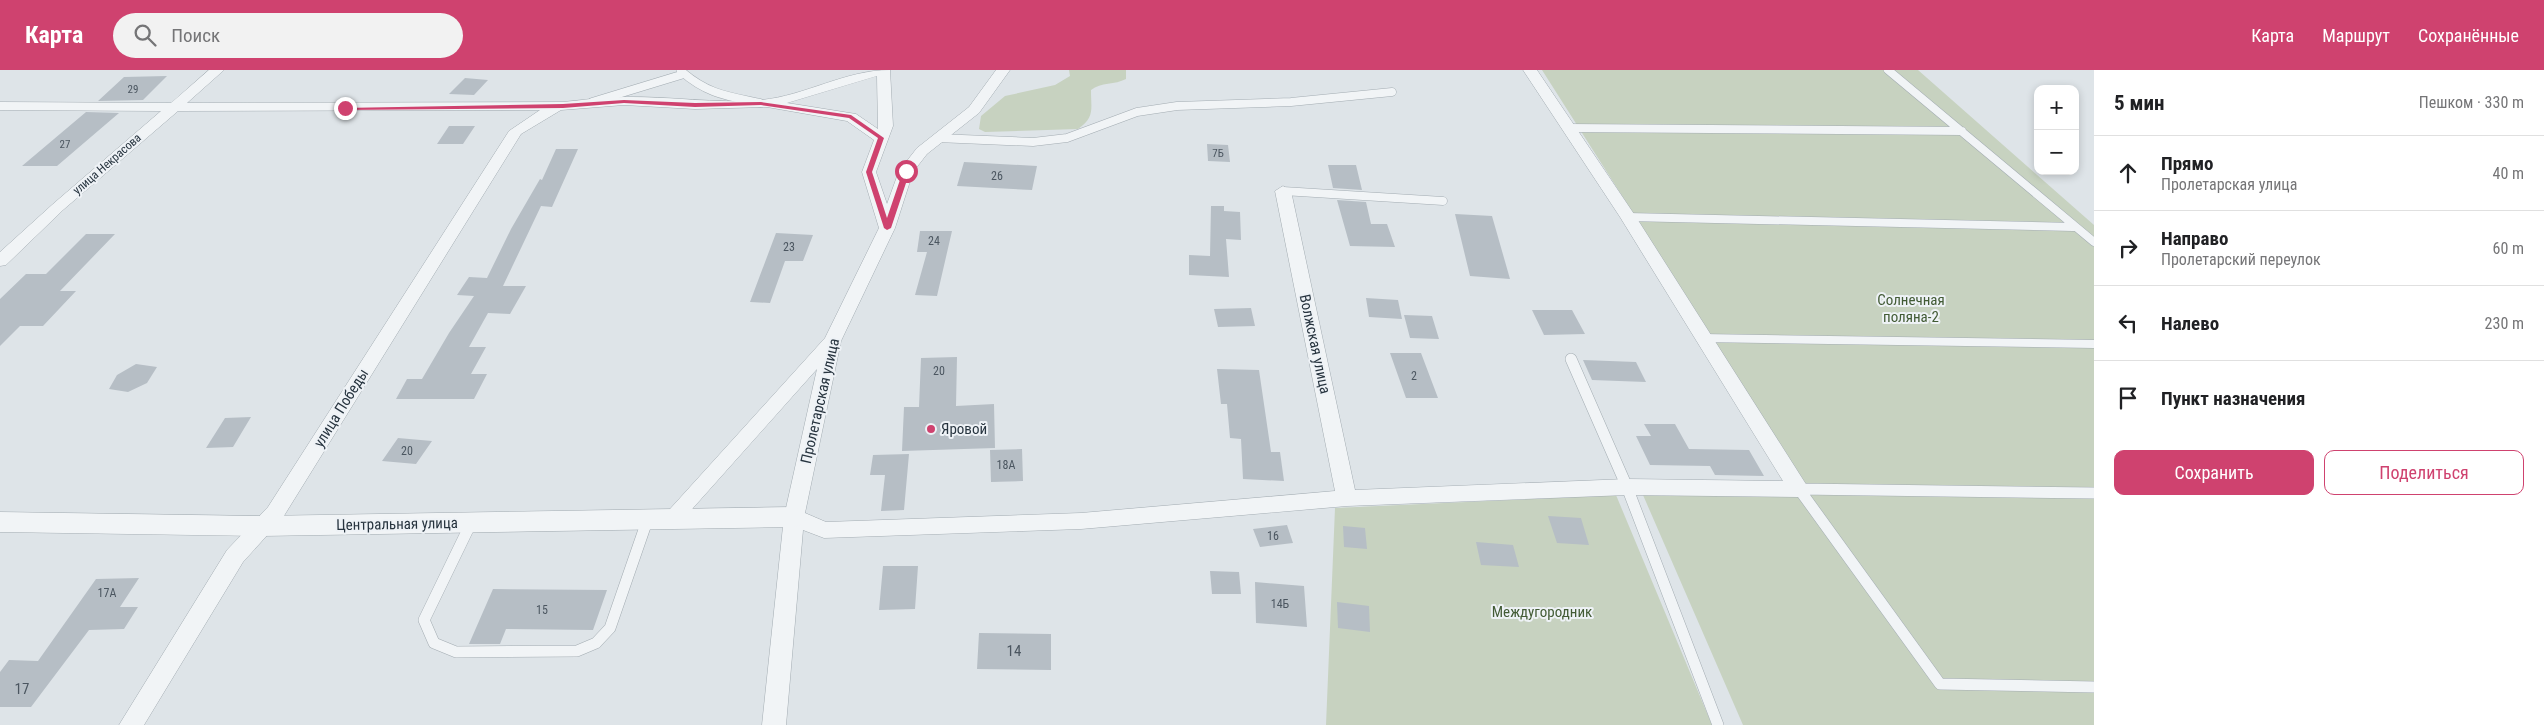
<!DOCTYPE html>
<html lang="ru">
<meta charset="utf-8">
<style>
:root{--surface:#fff;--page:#f2f2f2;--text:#202124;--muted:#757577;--line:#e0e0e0;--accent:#cf426f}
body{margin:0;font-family:"Roboto Condensed",sans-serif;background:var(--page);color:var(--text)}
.controls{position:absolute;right:15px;top:15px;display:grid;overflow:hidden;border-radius:10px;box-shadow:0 2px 8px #0003}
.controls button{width:45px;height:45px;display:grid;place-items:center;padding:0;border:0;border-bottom:1px solid var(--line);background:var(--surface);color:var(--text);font:25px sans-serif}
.stop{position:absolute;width:15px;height:15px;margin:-11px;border:4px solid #cf426f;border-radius:50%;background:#fff}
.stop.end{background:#cf426f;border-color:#fff;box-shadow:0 1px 5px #0008}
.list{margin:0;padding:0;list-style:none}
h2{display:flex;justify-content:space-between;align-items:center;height:65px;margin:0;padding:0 20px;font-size:21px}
h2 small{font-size:16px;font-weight:400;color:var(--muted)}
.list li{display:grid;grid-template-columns:32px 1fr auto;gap:15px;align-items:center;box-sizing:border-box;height:75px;padding:0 20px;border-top:1px solid var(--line)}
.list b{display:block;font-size:19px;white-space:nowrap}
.list p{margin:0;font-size:16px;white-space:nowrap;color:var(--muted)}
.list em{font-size:16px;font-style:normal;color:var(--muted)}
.actions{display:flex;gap:10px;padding:15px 20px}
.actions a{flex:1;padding:11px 0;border:1px solid var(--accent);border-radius:10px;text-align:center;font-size:18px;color:var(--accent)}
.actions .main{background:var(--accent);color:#fff}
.icon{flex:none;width:28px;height:28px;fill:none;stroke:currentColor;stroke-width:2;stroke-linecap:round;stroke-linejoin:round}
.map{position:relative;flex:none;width:2094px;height:655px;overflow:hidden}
header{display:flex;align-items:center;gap:30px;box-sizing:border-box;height:70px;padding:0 25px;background:var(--accent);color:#fff}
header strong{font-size:24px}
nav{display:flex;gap:28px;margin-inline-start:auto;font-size:18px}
.search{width:350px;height:45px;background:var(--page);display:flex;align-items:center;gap:12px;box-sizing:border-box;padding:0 18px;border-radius:28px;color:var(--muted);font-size:19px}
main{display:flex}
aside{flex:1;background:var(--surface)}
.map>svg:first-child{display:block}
</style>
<header>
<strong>Карта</strong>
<div class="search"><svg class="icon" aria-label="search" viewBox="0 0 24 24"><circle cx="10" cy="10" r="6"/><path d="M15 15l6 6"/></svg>Поиск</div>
<nav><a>Карта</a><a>Маршрут</a><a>Сохранённые</a></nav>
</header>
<main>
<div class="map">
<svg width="2094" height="655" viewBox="0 0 2094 655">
<rect width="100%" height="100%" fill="#dee4e8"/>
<path fill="#c7d2c0" d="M1069,0H1126V9C1115,15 1101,12 1091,20C1091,40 1095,47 1078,59L985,62L979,59L981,46L1005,26L1055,15L1070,6Z
M1542,0H1918L2094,155V655H1743L1643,425L1811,423Z
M1616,425L1712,655H1326L1335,438Z"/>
<path fill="#b6bec5" d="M167,6L143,30L98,31L124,7Z
M465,8L488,10L474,25L449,24Z
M86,42L119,43L57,96H22Z
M449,56H475L463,74H437Z
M1207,74L1228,75L1230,92L1208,91Z
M556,79H578L552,137L541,136L503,216H526L510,244L488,243L469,277H486L471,304H487L474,329H396L407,309H422L449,263L474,226L457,225L469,207L487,208L511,159L540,109L542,110Z
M964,92L1037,96L1032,120L957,116Z
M1328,95H1356L1362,120L1333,118Z
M1337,130L1366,132L1371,154H1387L1395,177L1350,176Z
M1211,136H1224V141L1240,142L1241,170L1226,169L1229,207L1189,205V185L1210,186Z
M1455,144L1492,146L1510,209L1470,206Z
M920,161H952L937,226L915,225L927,182H917Z
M776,163L813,165L803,191H785L770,233L750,232Z
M86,164H115L60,221H76L43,256H20L0,276V229L26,204H46Z
M1366,228L1398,230L1402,249L1369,247Z
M1251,238L1255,256L1218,257L1214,239Z
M1532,240H1572L1585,264L1544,265Z
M1404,245L1432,246L1439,269L1410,268Z
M1390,283H1421L1438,328H1406Z
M957,287L956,336L994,334L995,378L902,381L904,337H919L921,288Z
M1583,290L1636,292L1646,312L1592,310Z
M136,294L157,297L147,313L128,322L109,319L117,305Z
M1217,299L1259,300L1271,382H1280L1284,411L1243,409L1241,369L1230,368L1227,334H1221Z
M251,347L233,377L206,378L225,348Z
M1644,354H1675L1689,379L1749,380L1764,406L1715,405L1710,396L1650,395L1636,366H1651Z
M398,368L432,371L416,394L382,391Z
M1022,379L1023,411L991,412L990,380Z
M909,384L904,440L881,441L885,405H870L873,385Z
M1548,446L1581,448L1589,475L1557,473Z
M1287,455L1293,473L1260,477L1253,459Z
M1343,456L1365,458L1367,479L1344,477Z
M1476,472L1513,475L1519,497L1481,495Z
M883,496H918L915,539L879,540Z
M1210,501L1239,502L1241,524H1212Z
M139,508L120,537H138L124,559L89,560L31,637H0V602L9,590L38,591L96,509Z
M1255,512L1304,516L1307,557L1256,553Z
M493,519L607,520L593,560L506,559L500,574H469Z
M1337,532L1369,536L1370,562L1338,558Z
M979,563L1051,564V600L977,599Z"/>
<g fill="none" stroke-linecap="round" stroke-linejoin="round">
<g stroke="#a3acb2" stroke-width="9">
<path id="service-far1" d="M1888,0L2094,172
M681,1C707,24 727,26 760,33
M592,32L684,4
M1568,58L1962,61
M937,68L1033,72L1067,68L1137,42L1177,36L1291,32L1392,22
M1283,121L1443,131
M1628,147L2073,157
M1702,268L2094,274"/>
</g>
<g stroke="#a3acb2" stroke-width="12">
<path id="service" d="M1571,289L1627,417L1718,655
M1799,419L1940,614L2094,617
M1799,419L2094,423
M471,453L424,550L434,573L456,582L577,581L596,573L610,558L647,451"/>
</g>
<g stroke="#a3acb2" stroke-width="1">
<path id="minor" d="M209,0H224L187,33L563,32C583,30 604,27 624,27C669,26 715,34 761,30C805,26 845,0 890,0L893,56L876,102L887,134L899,101L917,78L969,37L996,0H1010L979,43L927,84L913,102L895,158L841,271L805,443L826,452L1081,443L1335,421L1275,121L1283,116L1291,121L1355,420L1627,409L1783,411L1620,147L1523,0H1537L1636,147L1809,419L1806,424L1799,427L1627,425L1347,436L1081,459L824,468L803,460L786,655H762L784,447L817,299L677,456L670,458L663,456L660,450L825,268L879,158L862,102L874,70L847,51L767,37L695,39L624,35L561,40L521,64L282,449L243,492L144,655H119L227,480L268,437L509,61L540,40L178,41L63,140L6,195L0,196V182L53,134L161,41L0,40V32L171,33ZM877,6L878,59L856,44L787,33Z"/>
</g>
<g stroke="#a3acb2" stroke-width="1">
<path id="tertiary" d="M794,437L803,440L807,447L803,454L794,457L262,466L0,462V442L262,446Z"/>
</g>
<use href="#service-far1" stroke="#f1f4f6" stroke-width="8"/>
<use href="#service" stroke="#f1f4f6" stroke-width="11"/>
<use href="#minor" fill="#f1f4f6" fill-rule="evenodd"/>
<use href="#tertiary" fill="#f1f4f6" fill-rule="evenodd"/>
</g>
<path fill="#cf426f" d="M624,30L695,33L761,32L851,45L884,68L872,102L887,148L903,101L906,99L910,101L891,158L887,160L884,158L866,102L878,68L849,48L761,35L695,37L624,33L563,38L345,40L342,38L563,34Z"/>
<circle fill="#cf426f" stroke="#eef2f6" stroke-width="2" cx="931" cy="359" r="5"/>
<g text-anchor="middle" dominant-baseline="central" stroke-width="4" stroke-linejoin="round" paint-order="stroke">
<g font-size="11" fill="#4b5660">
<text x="133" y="19">29</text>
<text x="65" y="74">27</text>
<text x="1218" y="83">7Б</text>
</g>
<g font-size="12" fill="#27343f" stroke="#eef2f6">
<text transform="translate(107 94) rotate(-41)">улица Некрасова</text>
</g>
<g font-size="12" fill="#4b5660">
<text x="997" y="106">26</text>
<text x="934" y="171">24</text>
<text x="789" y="177">23</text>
<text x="939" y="301">20</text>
<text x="1414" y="306">2</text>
<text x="407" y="381">20</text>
<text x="1006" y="395">18А</text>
<text x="1273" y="466">16</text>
<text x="107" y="523">17А</text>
<text x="1280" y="534">14Б</text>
<text x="542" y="540">15</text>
</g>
<g font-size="15" fill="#425b35" stroke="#eef2f6">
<text x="1911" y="230">Солнечная<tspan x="1911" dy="17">поляна-2</tspan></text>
<text x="1542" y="542">Междугородник</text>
</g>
<g font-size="15" fill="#27343f" stroke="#eef2f6">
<text transform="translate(1315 274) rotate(78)">Волжская улица</text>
<text transform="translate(820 331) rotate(-77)">Пролетарская улица</text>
<text transform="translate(341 338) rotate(-58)">улица Победы</text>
<text transform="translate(397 454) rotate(-1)">Центральная улица</text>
</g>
<g font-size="15" fill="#27343f" stroke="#eef2f6" text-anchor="start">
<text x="941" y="359">Яровой</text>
</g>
<g font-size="15" fill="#4b5660">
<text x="1014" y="581">14</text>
<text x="22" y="619">17</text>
</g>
</g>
</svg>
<div class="controls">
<button>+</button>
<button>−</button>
</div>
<div class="stop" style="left:906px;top:101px"></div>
<div class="stop end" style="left:345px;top:38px"></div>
</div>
<aside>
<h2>5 мин<small>Пешком · 330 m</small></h2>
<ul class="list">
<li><svg class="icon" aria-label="ahead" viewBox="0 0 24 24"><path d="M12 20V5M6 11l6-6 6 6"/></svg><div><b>Прямо</b><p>Пролетарская улица</p></div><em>40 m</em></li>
<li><svg class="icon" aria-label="right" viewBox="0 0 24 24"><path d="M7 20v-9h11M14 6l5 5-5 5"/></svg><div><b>Направо</b><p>Пролетарский переулок</p></div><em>60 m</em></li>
<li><svg class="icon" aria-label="left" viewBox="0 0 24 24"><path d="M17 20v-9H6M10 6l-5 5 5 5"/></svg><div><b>Налево</b></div><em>230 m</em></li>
<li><svg class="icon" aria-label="arrive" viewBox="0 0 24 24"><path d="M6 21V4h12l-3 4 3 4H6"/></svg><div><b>Пункт назначения</b></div></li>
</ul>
<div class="actions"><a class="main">Сохранить</a><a>Поделиться</a></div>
</aside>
</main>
